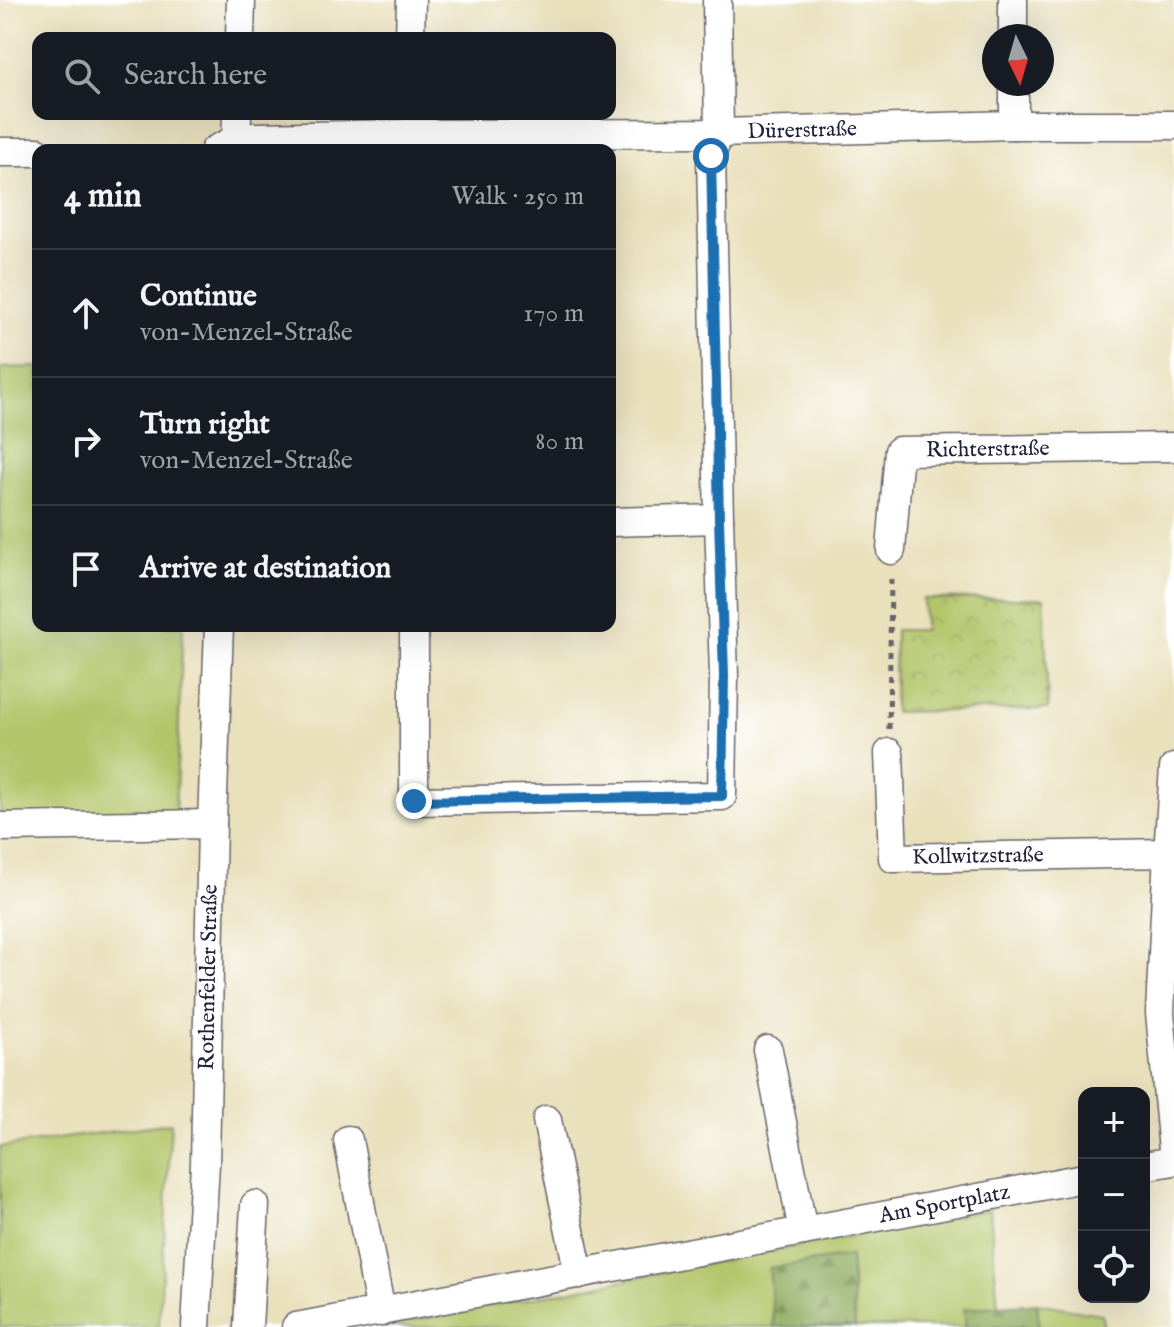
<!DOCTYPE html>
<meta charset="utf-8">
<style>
:root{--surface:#171b24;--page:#20242c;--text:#f1f3f6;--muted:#9ea1a6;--line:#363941}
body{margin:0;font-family:"IM FELL English",serif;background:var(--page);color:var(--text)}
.controls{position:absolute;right:24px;bottom:24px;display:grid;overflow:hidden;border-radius:16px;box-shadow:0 8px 32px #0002}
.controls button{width:72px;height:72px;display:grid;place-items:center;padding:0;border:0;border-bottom:2px solid var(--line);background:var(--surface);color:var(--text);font:40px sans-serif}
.compass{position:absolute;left:982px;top:24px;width:72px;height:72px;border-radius:50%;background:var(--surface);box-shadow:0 8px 32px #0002;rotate:175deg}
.stop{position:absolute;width:24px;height:24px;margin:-18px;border:6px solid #1f6fb2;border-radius:50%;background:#fff}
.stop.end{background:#1f6fb2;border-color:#fff;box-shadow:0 2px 8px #0008}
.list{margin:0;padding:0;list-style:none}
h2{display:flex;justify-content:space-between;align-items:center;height:104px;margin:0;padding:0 32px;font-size:34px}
h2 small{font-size:26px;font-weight:400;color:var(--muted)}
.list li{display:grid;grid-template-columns:52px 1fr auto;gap:24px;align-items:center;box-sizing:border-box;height:128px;padding:0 32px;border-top:2px solid var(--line)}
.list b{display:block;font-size:30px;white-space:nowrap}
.list p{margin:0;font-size:26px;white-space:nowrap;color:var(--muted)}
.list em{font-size:26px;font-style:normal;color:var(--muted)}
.icon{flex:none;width:44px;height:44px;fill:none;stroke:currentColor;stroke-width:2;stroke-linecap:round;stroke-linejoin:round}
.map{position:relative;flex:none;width:1174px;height:1327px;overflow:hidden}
.search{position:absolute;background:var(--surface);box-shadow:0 8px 32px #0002;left:32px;top:32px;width:584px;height:88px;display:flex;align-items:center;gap:20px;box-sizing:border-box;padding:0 28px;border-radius:16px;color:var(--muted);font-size:30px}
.panel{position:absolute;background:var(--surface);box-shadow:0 8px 32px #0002;left:32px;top:144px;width:584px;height:488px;border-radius:16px}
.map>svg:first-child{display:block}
</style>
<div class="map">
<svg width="1174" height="1327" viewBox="0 0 1174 1327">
<defs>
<pattern id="forest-firs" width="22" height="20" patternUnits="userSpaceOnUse" patternTransform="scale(2)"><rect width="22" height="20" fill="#8daa5d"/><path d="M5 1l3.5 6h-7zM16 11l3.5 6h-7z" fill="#738a4e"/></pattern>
<pattern id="park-crowns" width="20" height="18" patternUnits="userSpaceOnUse" patternTransform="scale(2)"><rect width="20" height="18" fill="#b2c569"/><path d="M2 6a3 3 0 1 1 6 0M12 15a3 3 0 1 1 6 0" fill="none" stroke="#99a95c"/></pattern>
</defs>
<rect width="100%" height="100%" fill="#fff"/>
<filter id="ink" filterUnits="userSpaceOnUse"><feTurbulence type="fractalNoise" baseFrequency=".0125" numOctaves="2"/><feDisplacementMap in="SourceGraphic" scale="16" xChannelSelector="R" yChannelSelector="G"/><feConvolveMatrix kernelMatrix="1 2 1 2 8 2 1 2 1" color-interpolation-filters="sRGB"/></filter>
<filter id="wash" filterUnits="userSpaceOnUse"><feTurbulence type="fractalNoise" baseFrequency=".006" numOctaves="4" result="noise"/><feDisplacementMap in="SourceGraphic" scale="32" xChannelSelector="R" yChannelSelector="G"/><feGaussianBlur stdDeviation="1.8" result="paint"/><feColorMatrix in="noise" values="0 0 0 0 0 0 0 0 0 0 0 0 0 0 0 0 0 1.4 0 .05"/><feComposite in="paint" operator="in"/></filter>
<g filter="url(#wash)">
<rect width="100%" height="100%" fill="#e9e0bc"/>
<path fill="#b2c569" stroke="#6a7452" stroke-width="2" d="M38,367V626H183L175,816L0,819V368Z
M171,1123L159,1327H0V1147Z
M990,1209L998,1306L965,1309L966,1327H855L850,1257L770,1269L774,1327H381Z
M1037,1303L1101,1314L1104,1327H1039Z"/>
<path fill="url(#forest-firs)" stroke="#58664c" stroke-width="2" d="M850,1256L855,1327H774L769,1268Z
M1037,1303L1039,1327H966L964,1309Z"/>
<path fill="url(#park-crowns)" stroke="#6a7452" stroke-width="2" d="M1044,598L1048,709L894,712L895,630H924L923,599Z"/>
</g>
<g filter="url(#ink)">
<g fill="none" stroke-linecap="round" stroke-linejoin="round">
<g stroke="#686468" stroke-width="31">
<g id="minor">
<path d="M1013,0V36"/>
<path d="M240,38L241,0"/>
<path d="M410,38L411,0"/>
<path d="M1014,84V125"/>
<path id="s1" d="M215,150L237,139L255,137L407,134L719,133L1014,125H1174"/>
<path d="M236,150L237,114"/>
<path d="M0,152H38"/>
<path d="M610,522L719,519"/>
<path id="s2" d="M891,550L899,451L1174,447"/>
<path d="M414,626V801L722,796L724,676L719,519L711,156L719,133L717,0"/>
<path id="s3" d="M889,753L893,858L1168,853"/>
<path d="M0,827L212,824"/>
<path d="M768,1050L803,1231"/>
<path d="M547,1120L579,1274"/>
<path d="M348,1140L381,1312"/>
<path d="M1174,1161L1160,1013L1168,853L1174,768"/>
<path d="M1144,1166L1174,1161"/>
<path id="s4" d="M196,1327L205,1163L212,824L219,626"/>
<path d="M248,1327L255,1205"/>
<path id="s5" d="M296,1327L1084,1178"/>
</g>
</g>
<path stroke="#686468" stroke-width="5" stroke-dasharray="6 6" stroke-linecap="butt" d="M889,729L891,575"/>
<use href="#minor" stroke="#fff" stroke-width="28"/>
</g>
</g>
<g fill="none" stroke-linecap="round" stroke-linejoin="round" filter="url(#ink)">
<path stroke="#1f6fb2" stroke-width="10" d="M414,801L722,796L724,676L719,519L711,156"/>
</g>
<g text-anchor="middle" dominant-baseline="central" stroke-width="8" stroke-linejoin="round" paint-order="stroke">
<g font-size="22" fill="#22223b" stroke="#fff">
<text stroke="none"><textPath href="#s1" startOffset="590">Dürerstraße</textPath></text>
<text stroke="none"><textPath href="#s2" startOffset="188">Richterstraße</textPath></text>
<text stroke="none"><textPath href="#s3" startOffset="190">Kollwitzstraße</textPath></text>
<text stroke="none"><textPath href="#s4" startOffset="350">Rothenfelder Straße</textPath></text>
<text stroke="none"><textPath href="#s5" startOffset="660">Am Sportplatz</textPath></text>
</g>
</g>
</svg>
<div class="controls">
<button>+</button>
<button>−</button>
<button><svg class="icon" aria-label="locate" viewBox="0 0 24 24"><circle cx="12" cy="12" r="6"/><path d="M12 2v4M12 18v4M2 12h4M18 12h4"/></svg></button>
</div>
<svg class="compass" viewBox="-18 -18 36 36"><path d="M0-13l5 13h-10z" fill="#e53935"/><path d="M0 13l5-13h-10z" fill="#9ea1a6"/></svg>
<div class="stop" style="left:711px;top:156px"></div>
<div class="stop end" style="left:414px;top:801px"></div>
<div class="search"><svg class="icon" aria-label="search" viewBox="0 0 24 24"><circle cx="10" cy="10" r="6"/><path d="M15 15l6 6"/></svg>Search here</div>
<section class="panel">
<h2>4 min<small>Walk · 250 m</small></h2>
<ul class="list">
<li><svg class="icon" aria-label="ahead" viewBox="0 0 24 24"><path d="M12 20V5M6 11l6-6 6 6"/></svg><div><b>Continue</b><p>von-Menzel-Straße</p></div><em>170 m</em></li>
<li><svg class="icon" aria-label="right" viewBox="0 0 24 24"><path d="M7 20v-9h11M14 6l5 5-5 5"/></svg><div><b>Turn right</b><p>von-Menzel-Straße</p></div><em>80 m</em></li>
<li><svg class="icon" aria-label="arrive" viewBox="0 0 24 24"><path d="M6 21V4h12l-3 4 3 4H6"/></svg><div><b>Arrive at destination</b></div></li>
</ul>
</section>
</div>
